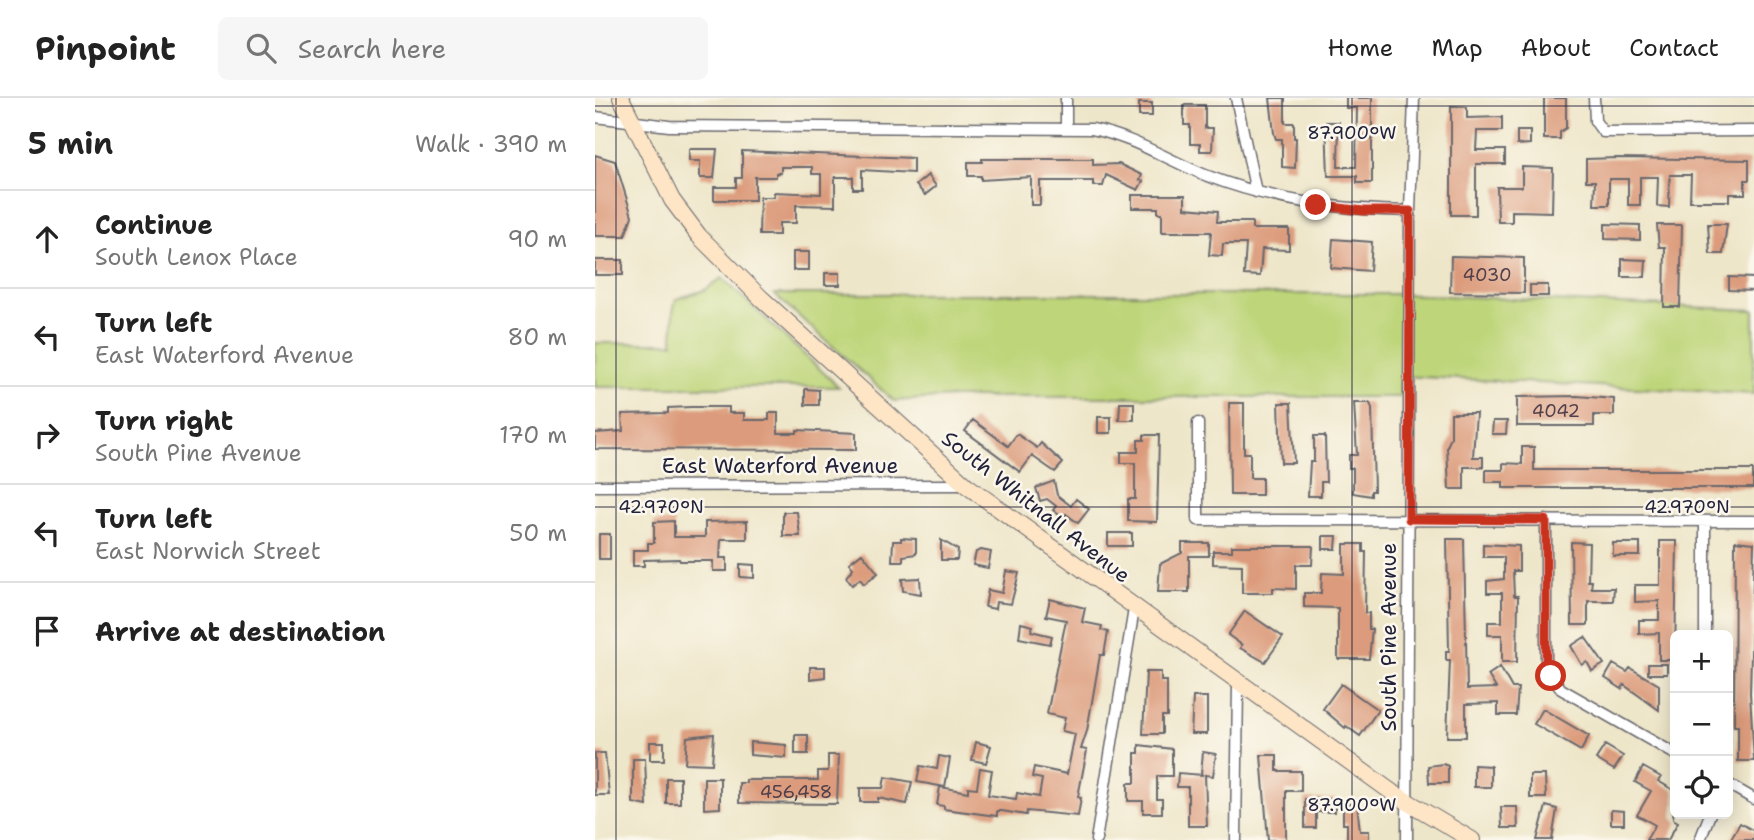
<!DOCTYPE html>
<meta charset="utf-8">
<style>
:root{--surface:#fff;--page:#f6f6f6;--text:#222;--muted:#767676;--line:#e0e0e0}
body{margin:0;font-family:"Shantell Sans",sans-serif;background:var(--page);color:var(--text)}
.controls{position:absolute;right:21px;bottom:21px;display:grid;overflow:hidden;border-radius:10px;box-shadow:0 4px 18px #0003}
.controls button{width:63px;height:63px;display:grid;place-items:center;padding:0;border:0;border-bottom:2px solid var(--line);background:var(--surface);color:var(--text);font:35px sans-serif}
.stop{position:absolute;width:21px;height:21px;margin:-16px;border:5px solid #c8321e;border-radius:50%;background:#fff}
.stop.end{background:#c8321e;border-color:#fff;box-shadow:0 2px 7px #0008}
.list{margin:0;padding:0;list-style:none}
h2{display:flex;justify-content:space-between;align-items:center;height:91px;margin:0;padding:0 28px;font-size:30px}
h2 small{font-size:23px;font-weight:400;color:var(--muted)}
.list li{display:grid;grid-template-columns:46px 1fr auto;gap:21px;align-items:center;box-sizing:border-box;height:98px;padding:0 28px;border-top:2px solid var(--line)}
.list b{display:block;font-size:26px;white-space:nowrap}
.list p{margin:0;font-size:23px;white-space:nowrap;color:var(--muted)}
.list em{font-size:23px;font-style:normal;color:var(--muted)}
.icon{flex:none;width:38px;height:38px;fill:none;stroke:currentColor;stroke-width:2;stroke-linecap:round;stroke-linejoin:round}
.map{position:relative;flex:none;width:1159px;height:742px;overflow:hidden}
header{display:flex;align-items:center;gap:42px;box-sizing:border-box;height:98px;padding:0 35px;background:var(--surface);border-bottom:2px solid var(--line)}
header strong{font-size:33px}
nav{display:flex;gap:38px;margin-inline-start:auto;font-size:24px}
.search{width:490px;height:63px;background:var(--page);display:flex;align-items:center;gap:18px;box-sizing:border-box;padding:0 24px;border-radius:10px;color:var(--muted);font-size:26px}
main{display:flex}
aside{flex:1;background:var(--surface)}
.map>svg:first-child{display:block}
</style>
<header>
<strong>Pinpoint</strong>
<div class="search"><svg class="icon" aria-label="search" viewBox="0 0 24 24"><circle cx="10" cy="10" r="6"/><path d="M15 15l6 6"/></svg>Search here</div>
<nav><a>Home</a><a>Map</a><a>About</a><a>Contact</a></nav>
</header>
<main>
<aside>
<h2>5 min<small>Walk · 390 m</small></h2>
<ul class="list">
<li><svg class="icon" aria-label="ahead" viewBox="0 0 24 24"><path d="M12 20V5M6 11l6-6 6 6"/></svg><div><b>Continue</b><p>South Lenox Place</p></div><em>90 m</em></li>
<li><svg class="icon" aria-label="left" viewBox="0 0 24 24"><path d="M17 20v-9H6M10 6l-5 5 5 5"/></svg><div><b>Turn left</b><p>East Waterford Avenue</p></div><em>80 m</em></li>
<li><svg class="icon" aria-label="right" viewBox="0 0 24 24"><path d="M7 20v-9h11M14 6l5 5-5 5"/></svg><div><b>Turn right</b><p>South Pine Avenue</p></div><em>170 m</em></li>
<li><svg class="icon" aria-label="left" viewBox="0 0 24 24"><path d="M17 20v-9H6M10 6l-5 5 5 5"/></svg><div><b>Turn left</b><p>East Norwich Street</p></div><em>50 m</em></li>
<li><svg class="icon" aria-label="arrive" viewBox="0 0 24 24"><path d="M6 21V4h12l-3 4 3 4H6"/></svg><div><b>Arrive at destination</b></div></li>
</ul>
</aside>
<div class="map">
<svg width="1159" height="742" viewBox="0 0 1159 742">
<rect width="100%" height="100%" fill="#fbf7ec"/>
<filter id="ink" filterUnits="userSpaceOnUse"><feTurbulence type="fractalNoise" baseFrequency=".0143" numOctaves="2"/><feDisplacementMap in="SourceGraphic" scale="14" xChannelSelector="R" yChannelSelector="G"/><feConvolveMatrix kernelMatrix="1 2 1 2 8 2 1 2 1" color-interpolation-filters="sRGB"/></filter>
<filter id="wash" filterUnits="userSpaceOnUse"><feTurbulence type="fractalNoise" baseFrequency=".00686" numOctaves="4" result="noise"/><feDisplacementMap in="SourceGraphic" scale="28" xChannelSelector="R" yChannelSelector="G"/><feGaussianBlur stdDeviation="1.57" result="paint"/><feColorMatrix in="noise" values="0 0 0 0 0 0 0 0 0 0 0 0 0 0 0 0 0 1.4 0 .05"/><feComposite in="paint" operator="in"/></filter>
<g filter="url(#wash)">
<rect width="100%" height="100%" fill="#eee6c9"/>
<path fill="#bed579" stroke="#707c5a" stroke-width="2" d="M127,180L244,289H0V245H78V214L81,201L110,192Z
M179,196H806L1159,212V296L805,278V299H359L299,303Z"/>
<g id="blocks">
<path fill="#dc9b7c" d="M675,0H690V25H699V40H701L700,70L687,69V41H681L679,35Z
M751,0H777V85H762V78H733L731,24H744L743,69H761L762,10H751Z
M949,0H971V30L965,34V41H949Z
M544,5H557V18H544Z
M589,7H610V30H618L617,53H605V46H595V27H589Z
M856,8L872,9V20L907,19V33H882L881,52H910V66H881V117H856Z
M922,33H935V46L922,47Z
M94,51H122L119,80H105V63H94Z
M147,53L318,60V75L267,72V91H258V79H240V108L201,107V125H184V137H164L165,99H179V94L226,96V76H217V69H186V75H181V79H160V102H119V89H141V80H147Z
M0,57L20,63L37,118L30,138H0Z
M1023,60L1154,62V82H1150V96H1134V103H1095L1096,77H1075L1074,109L1062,108L1063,79H1045V107H1033V81H1014V107H999L1000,83H991V61Z
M387,61H498V67L524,66L547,77L545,82L548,83L543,92L511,77L508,88H498V83H445V107H436V79L386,82V78H373V64H387Z
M927,69L958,70L957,114L917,113V124H903L902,89H927Z
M333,77L341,88L330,97L321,87Z
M537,97H590V110L623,113L622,124H657V131H694V152L667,151L665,178L649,177L651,146H628L627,158L614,157L616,134H567V115H563V110H537Z
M1010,126L1045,127V142L1010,141Z
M1113,126H1132L1128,156H1115Z
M1062,127H1087L1085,209H1069L1070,149H1064Z
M738,141L777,144L775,173L736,170Z
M198,154H214V172H198Z
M856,158L929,160V195L855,194Z
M1027,161L1051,162L1050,179H1027Z
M0,162H28V177H0Z
M230,175H245V187H230Z
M1134,179L1159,180V193L1134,192Z
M935,187H953V198H935Z
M210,291L224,292V307H210Z
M982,298L1019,301V317H999V328H922V299Z
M525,305H539V322H524Z
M634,305H649V355H655V380H667V397H635Z
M684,305H696L699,365H686Z
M759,305H775L777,311L779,393H776V398L758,395V370H754V357H762Z
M96,309H134V315H149V322H174V315H183V335H202V332L261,335V352L0,351V335L28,333L27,316L73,315V310Z
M856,315H881L878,359H888V369H869V391H854L852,349L856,339Z
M503,319H516V335H503Z
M378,322L413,348L422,336L442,350L446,345L468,365L460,374L437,358L425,374L370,333Z
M898,323H912L911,336H897Z
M549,337H564L562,424L533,423V401H540V365H526V354H543V342H549Z
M719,338H730L731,384H726V398H713L715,364H719Z
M927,349H939V372H1158V390H908V384H891V372H908V365L927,366Z
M459,383L462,397L476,408L481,401L494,411L483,425L471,416L468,420L458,412L461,408L452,401L445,403L441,390Z
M188,414H202L205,438H188Z
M79,423V439H110V424L152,423V441H126L125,460H132V473H118V463H85L84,461L49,462V468H38V452H53V445H59V424Z
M513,435H537V448H513Z
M4,436H15V461H4Z
M728,438H742L741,451H728Z
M306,440L321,441V456L308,458V463H297L298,443H306Z
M852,441H869L872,591L901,590L893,577L905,569L917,590H923L921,617H903V605L871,606V639H852L855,562H851V553H854Z
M346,442L363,452L362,462H346Z
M1065,443H1082L1080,562H1064V535L1044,536V522H1064V503L1040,504V487H1065Z
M1140,443L1159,445L1155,595L1159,663H1143V628H1139Z
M976,444L994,445L993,483H997L996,490H1019L1018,503H993V527H977Z
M587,445H614V458H594V494H563L565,466L587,455Z
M1018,445H1045V458H1018Z
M749,446H768V454H771L770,515H774V531H777L774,561H743V510L709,509V495H726L727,475L749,476Z
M888,446L924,448V473H918L919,498H923L922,564H907V537H893V524H907V495H892V483L909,481V459H888Z
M637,448H718L717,467H701V491L678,490V495H647V467L618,466V453H637Z
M386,452L396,454L393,470L378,467L381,454Z
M267,455L283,475L269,486L265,481L257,487L251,479L258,470L254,465Z
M145,466L159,467V480L145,479Z
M411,473L424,475L416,506L401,504L400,511L390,509L393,492L407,495Z
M325,480L326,496L308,493L307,481Z
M455,501L490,510L487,524L507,528L506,532L513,534L509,557H505L492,633L486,651L492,652L483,699L486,700L483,718L432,713L431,717L407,713H402V718L349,711V708L342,707L345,689L373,694V689L382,690L385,670L397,672L393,697L421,701L422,695L444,699L447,681L437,679L439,669L472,676L480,636L467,633L470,620L452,616L471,522L451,518Z
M650,513L688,539L670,564L645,550L647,547L633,537Z
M426,525L438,528L436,533L457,538L455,546L424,540Z
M990,539L1009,566L997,573L992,564L987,567L976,548Z
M1018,566L1032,574L1035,570L1064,587V612L1029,587L1027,591L1010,580Z
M1053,566H1072V576H1053Z
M215,569H230V579L215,581Z
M551,574H566V583H572V618H567V636H548Z
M746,586L783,612L765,638L751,628L750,630L728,611Z
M598,599H612V636H596Z
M948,611L994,638L986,653L939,626Z
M119,636L117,666L90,665L92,639Z
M200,637H213V656H200Z
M55,644H69V662H55Z
M155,644L191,647V660L155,657Z
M381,644L396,648L391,665L377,662Z
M544,647L577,651V678H562V701H567V715H548V703H533V685H540V655H544Z
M1010,647L1028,658L1019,672L1001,661Z
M608,654L621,656L618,678L610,677L612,728H593V689H582L583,675L608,677L606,676Z
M0,655H10L14,697H0Z
M233,657H244L242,706L144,705V685H151V682H223V673H233Z
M666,657H682V673H706V693H691V742H673Z
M344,658L355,660L350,689L322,684L325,668L342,671Z
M38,661H50L52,708L38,705Z
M848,666L853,668V685H834L833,668Z
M879,667L896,668V689H879Z
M1048,669L1066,679L1063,683L1080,693L1078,721L1083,724L1073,742H1051L1060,727L1042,717L1056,693L1040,684Z
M935,677H950L951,700H935Z
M290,679L317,684L312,706L283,700V704H265V690H288Z
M71,680H85V705H71Z
M109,680H125V710L109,711Z
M710,701H740V714H721V730H710Z
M748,706H762L765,733H774V742H752V726H748Z
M951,708L962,711L957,742H942Z
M906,709H922L923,730H907Z
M1016,712L1029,713V726H1016Z
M1145,725L1159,733V742H1135Z"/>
</g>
</g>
<g filter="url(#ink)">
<use href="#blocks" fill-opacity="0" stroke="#69676d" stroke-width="2"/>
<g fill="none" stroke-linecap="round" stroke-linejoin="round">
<g stroke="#69676d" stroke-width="13">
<path id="street" d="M471,0V30
M641,0L661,94
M999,0L1000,23L1008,34L1159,33
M0,19L74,28L497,31C538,39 571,61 610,77C677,103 744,112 815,113
M603,325V422L1159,423
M0,388L371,387
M951,422V564L956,578L966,591L1080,656
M1110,537V423
M1133,686L1159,701
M501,742L539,511
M641,742L643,586
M812,742L815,113L819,0
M1105,742L1115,716"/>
</g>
<g stroke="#69676d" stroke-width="18">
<path id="secondary" d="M26,0L77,102L104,138L166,200L371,387L798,695L877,742"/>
</g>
<use href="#street" stroke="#fff" stroke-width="10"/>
<use href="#secondary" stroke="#fde5c5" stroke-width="16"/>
</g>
</g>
<g fill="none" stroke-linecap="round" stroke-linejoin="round" filter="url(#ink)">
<path stroke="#c8321e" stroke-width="9" d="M721,107L769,113H815L814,421L951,422V564L956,578"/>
</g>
<path fill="none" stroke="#22223b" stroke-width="2" stroke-opacity="0.45" d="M21,0V742M757,0V742M0,8H1159M0,409H1159"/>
<g text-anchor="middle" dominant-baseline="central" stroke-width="5" stroke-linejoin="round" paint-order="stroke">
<g font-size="18" fill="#50404b">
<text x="892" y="177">4030</text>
<text x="961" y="313">4042</text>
<text x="201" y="694">456,458</text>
</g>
<g font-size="21" fill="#22223b" stroke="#fbf7ec">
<text x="185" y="368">East Waterford Avenue</text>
<text transform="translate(441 409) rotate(38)">South Whitnall Avenue</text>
<text transform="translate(794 539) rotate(-90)">South Pine Avenue</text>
</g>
</g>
<g font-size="18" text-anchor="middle" fill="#22223b" stroke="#fbf7ec" stroke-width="5" stroke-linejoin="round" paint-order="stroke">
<text x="757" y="41">87.900°W</text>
<text x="66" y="415">42.970°N</text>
<text x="1092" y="415">42.970°N</text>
<text x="757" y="713">87.900°W</text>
</g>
</svg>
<div class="controls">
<button>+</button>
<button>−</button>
<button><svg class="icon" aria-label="locate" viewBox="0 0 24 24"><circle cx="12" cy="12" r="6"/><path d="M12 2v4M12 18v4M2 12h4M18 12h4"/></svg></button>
</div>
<div class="stop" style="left:956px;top:578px"></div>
<div class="stop end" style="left:721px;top:107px"></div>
</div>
</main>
